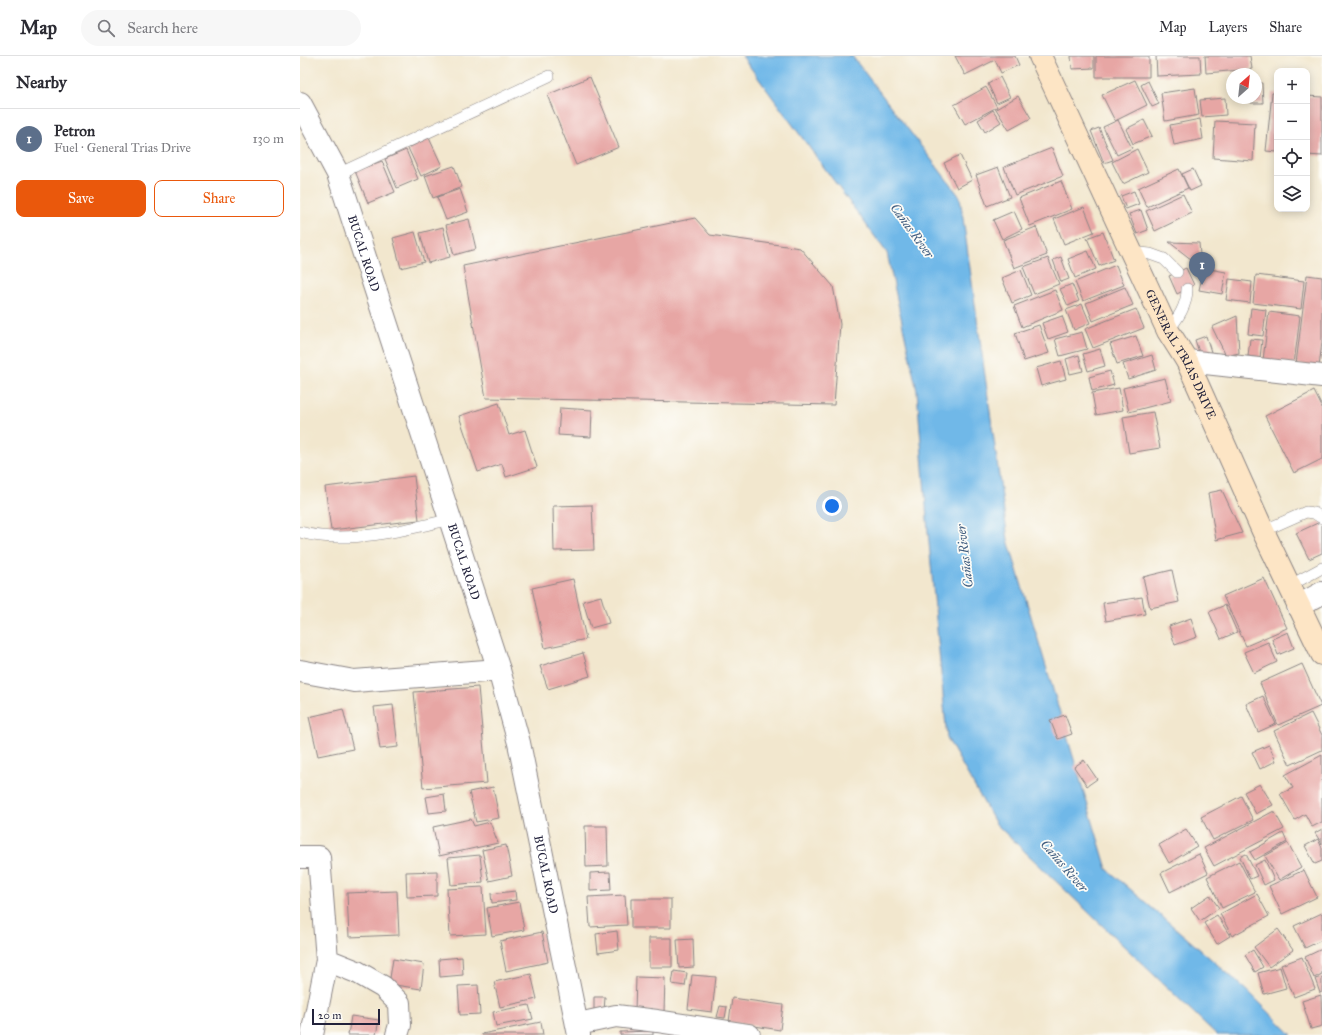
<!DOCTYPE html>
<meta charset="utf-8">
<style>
:root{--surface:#fff;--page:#f7f7f7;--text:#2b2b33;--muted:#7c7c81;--line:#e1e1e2;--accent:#ea580c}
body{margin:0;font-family:"IM FELL Great Primer",serif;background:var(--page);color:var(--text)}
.controls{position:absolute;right:12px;top:12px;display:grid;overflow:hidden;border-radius:8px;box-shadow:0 2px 10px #0003}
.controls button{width:36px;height:36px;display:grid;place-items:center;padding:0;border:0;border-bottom:1px solid var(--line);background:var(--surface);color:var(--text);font:20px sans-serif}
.compass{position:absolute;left:926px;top:12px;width:36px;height:36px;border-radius:50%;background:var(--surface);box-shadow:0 2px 10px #0003;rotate:27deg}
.scale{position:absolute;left:12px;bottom:10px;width:68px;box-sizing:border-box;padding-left:4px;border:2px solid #22223b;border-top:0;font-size:11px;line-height:14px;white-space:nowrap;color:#22223b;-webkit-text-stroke:3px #fdfcf7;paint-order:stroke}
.you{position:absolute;left:532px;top:450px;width:14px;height:14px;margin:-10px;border:3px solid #fff;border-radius:50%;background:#1a73e8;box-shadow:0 0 0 6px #1a73e833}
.badge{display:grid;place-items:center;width:26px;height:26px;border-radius:50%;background:var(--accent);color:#fff;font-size:13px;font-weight:700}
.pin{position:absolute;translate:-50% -33px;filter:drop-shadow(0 1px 2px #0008)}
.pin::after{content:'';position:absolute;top:21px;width:14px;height:12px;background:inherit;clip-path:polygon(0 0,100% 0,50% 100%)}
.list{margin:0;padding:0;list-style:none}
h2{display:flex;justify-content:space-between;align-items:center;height:52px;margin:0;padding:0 16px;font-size:17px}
h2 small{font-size:13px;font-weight:400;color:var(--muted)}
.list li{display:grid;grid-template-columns:26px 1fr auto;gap:12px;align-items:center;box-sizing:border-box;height:60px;padding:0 16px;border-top:1px solid var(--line)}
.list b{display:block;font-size:15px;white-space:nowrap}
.list p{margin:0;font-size:13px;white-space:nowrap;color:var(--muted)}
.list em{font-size:13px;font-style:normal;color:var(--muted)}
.actions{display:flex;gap:8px;padding:12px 16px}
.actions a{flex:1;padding:9px 0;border:1px solid var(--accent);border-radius:8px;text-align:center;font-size:14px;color:var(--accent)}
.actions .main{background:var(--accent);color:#fff}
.icon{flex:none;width:22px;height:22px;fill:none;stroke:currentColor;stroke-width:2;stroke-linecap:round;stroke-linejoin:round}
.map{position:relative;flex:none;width:1022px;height:979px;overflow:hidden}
header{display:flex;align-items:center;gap:24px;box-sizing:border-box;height:56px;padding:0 20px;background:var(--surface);border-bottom:1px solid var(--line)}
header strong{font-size:19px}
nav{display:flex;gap:22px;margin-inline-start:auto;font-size:14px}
.search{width:280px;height:36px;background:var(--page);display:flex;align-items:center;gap:10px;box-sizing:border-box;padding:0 14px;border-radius:22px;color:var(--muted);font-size:15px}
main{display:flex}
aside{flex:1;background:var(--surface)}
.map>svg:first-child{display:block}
</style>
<header>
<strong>Map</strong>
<div class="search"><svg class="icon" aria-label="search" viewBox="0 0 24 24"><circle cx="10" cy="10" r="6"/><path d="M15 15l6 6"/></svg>Search here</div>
<nav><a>Map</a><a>Layers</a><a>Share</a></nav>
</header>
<main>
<aside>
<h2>Nearby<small></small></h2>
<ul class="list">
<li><span class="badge" style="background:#5c6f8a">1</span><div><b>Petron</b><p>Fuel · General Trias Drive</p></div><em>130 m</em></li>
</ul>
<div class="actions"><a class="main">Save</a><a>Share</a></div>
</aside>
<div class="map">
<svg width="1022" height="979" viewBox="0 0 1022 979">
<rect width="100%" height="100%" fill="#fdfcf7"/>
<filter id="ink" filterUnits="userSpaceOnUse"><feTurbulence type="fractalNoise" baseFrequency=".025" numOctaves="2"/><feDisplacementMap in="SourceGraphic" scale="8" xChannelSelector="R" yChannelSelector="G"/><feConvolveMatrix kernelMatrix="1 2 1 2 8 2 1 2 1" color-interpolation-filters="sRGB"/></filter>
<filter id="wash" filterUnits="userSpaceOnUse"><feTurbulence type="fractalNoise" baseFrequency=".012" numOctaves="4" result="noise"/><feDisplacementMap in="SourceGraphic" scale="16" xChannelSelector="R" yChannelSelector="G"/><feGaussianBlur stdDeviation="0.9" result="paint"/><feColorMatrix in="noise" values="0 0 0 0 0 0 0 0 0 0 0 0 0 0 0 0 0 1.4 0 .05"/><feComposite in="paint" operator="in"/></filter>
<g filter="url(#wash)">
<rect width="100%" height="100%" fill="#f2e7ce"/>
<path fill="#70b8e8" stroke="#496d92" d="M442,0H552L660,141L708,484L807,813L948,935L992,979H917L696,768L647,682L628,476L617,335L587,197Z"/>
<g id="blocks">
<path fill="#e7a6a4" d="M655,0H715L719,9L701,17L695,4L665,19Z
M771,0H794V12L772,13Z
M796,0H849V21H796Z
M856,0H900L901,18L857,20Z
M905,0H950L952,13L906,17Z
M290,21L319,91L276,109L247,39Z
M700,21L710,41L697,47L688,28Z
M835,24L847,49L815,65L802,39Z
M848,25L859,48L852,51L841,29Z
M956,27H962L963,47H951V42H956Z
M686,31L697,51L665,68L654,49Z
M895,32L899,59L865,65L861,37Z
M972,37H977V96L966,95Z
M718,40L731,62L709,74L696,53Z
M1007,40L1022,41V100L1007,99Z
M925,42L926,59L902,61L900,44Z
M693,54L701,66L685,76L678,64Z
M900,63L903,83L874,89L870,69Z
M818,64L832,92L817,99L803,71Z
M844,64L852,80L833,88L826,73Z
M915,65L955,67L953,105L913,102Z
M799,72L813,104L804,107L791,75Z
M129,82L142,110L121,120L108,92Z
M752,92L763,120L715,139L704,111Z
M837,93L848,116L823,128L812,106Z
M106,94L118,123L97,132L85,103Z
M660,99L672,124L657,132L644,107Z
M82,105L95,136L68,147L55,115Z
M154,110L162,131L133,142L125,120Z
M698,111L710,141L687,150L676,119Z
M879,113L888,132L847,151L838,132Z
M893,113L901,130L890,135L882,118Z
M761,125L772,153L730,170L719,142Z
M160,133L168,156L146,164L137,141Z
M834,135L839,148L826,153L821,140Z
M883,138L892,157L855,175L846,155Z
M784,151L794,176L764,188L754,163Z
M841,154L848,174L837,178L829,158Z
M714,155L722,173L702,183L693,164Z
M395,162L410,179L500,192L533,230L540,268L534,349L186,342L163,210Z
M169,163L176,193L154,199L146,169Z
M143,171L150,201L128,207L120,177Z
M736,171L747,199L714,212L703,184Z
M115,176L124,206L101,212L93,182Z
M803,176L814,204L799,210L787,182Z
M869,186L899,187L901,211Z
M788,195L796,213L775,222L768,203Z
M761,201L769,223L761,226L753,204Z
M748,202L759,228L734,238L723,211Z
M816,209L824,229L783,245L775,226Z
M886,212L894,229L877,238L869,220Z
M904,212L926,216L922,238L899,234Z
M721,214L731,239L712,247L702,222Z
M956,219L1004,225L1001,253L953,247Z
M1007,219L1022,221V286L1019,311L996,308Z
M929,223L952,226L950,247L926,244Z
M772,228L779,245L768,250L760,233Z
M825,231L833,249L793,265L786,247Z
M755,234L763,254L722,271L714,250Z
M782,248L790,267L774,274L766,254Z
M951,252L966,254L963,280L948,278Z
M836,253L844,272L793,292L785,273Z
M969,256L1000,260L994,308L963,304Z
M762,260L768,276L748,283L742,267Z
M937,260L939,297L926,300L912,271Z
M739,269L749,297L724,305L715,277Z
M782,276L787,293L760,300L755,283Z
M836,280L843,300L817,308L810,288Z
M906,280L912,299L901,302L895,284Z
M950,283L962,284L960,302L948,300Z
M800,293L805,310L788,315L783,298Z
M779,299L783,315L770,318L766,303Z
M852,299L856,314L828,323L823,308Z
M761,305L766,323L741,330L736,312Z
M810,315L814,329L792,335L789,321Z
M865,322L871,345L829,356L823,332Z
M819,332L823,354L796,359L792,337Z
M1014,335L1022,351V403L994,417L965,360Z
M199,347L209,379L225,374L237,411L206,421L202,408L178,416L159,360Z
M260,352L292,354L291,381L258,379Z
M853,356L860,392L829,397L823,361Z
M114,420L119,464L31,474L25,431Z
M922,434L942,477L916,484L908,437Z
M292,449L294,494L254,495L253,450Z
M1022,465V497L1009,503L996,477Z
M872,514L879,546L850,552L843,521Z
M964,522L987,572L946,590L923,540Z
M273,523L286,583L245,592L232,532Z
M301,540L309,567L291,572L283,545Z
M842,541L845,558L806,565L803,547Z
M925,549L937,576L921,583L909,556Z
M891,562L897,581L875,589L869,570Z
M988,576L994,592L978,599L972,583Z
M968,586L977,606L954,617L944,596Z
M283,597L290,620L248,633L240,610Z
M1002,608L1021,650L978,669L960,627Z
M178,631L187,727L123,732L114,636Z
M963,640L976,668L958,676L946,648Z
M93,649L98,691L80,693L74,651Z
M43,653L53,693L18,700L9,661Z
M1011,657L1022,679V694L990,709L974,675Z
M765,659L772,678L758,683L750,664Z
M969,689L976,705L960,713L952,696Z
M1022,699V766L1012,771L1005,758L995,764L980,738L993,732L985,719Z
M784,704L797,723L787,730L774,711Z
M960,728L973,749L956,758L944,736Z
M193,731L199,762L176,766L169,736Z
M144,738L146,755L129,757L126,741Z
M941,740L953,764L913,784L901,761Z
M974,755L984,773L914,810L904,792Z
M171,763L174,770L190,766L198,787L139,800L133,771Z
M285,770H307L308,810L286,811Z
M886,773L897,790L869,807L859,789Z
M1022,773V788L1015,777Z
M983,777L987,786L955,804L950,796Z
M1018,783L1022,792V805L1015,808L1005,790Z
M988,787L1001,811L979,824L965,800Z
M206,789L212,820L189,825L182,794Z
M899,798L908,817L870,836L861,817Z
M946,798L957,820L950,823L940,801Z
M180,799L183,826L151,829L148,802Z
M965,804L974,824L964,829L955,809Z
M939,805L955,836L922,852L907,821Z
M1004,814L1017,841L982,858L969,830Z
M137,815V840L107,841L106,816Z
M310,816L311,834L290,835V817Z
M183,831L186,878L150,880L147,833Z
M97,835L99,879L49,881L47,837Z
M215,835L216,844L192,847L191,838Z
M957,838L969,860L932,880L920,858Z
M325,839L327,869L290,871L288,841Z
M910,839L919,852L900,865L891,852Z
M331,843H371V872H331Z
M219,846L224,874L192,880L187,852Z
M1022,857V884L1005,892L994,870Z
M917,859L930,880L917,888L904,867Z
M978,873L993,894L969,911L954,891Z
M317,875L319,894L298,897L296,878Z
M242,876L248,906L206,915L200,885Z
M349,882H372V911H349Z
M393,883L394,911L379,912L377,884Z
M1022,893V918L1014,922L1005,901Z
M953,894L963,911L955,916L945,899Z
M162,901L163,919L140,921L139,903Z
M1002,901L1015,933L994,941L981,909Z
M93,903L124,908L121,933L89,928Z
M980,911L986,932L964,938L958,917Z
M374,915L387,917L385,930L372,928Z
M231,918L237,943L200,951L194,926Z
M392,919L416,921L412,956L388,953Z
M336,921L365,922L364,956L335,955Z
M1022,921V936L1020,937L1015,923Z
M178,929L180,958L160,959L158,930Z
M1021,939L1022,970L1011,973L1002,945Z
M294,941H305L304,956H294Z
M432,942L483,949L480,974L429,966Z
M229,949L233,963L196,970L193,956Z
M420,950L427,951L425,962L417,961Z
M51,960L79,964L76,979H48Z
M241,966L243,979H182V978Z
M353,975V979H320V976Z"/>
</g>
</g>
<g filter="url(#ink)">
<use href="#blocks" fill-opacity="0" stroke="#8a8484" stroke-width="1"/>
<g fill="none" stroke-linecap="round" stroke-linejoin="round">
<g stroke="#8a8484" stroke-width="12">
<path id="service" d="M38,118L249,20
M831,196L850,198L864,203L877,216
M868,275C878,262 887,250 887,233
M963,475L1006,456L1014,457L1022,462
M0,476C44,489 107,474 151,463
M989,530L1022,512"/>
</g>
<g stroke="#8a8484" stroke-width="24">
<path id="minor" d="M887,305L1022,320
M0,615L54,625L199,614
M0,801H19L27,904L12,979
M27,904L57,916L83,931L99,947L100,969L97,979
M278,968L316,960L357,965L449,979"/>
</g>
<g stroke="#8a8484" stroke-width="24">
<g id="tertiary">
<path id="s1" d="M0,47L38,118L199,614L219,687L279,979"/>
<path d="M998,550L1022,537"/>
</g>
</g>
<g stroke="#8a8484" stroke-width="24">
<g id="secondary">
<path id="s2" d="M740,0L868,275L887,305L963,475L1022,598"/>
</g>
</g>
<use href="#service" stroke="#fff" stroke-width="11"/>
<use href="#minor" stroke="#fff" stroke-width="22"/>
<use href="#tertiary" stroke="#fff" stroke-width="22"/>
<use href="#secondary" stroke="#fde5c5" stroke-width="22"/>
</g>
</g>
<g text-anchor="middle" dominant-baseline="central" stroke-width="3.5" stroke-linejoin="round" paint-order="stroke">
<g font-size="12" fill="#22223b" stroke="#fdfcf7">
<text stroke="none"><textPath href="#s1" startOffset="164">BUCAL ROAD</textPath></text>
<text stroke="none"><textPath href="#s2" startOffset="330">GENERAL TRIAS DRIVE</textPath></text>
<text stroke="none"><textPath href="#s1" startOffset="488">BUCAL ROAD</textPath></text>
<text stroke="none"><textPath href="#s1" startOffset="812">BUCAL ROAD</textPath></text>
</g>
<g font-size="13" font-style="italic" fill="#415e80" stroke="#fdfcf7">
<text transform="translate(612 175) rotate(54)">Cañas River</text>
<text transform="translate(665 500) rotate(-97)">Cañas River</text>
<text transform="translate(764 810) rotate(49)">Cañas River</text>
</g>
</g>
</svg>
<div class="controls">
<button>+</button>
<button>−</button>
<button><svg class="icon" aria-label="locate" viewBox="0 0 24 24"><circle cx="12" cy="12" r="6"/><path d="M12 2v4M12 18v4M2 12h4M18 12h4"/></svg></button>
<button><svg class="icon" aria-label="layers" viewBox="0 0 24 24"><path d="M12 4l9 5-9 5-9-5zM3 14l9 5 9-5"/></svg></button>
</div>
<svg class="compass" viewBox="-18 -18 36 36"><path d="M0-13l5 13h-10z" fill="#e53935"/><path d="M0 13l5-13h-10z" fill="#7c7c81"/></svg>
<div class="scale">20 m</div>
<div class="you"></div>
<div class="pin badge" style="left:902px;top:229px;background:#5c6f8a">1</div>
</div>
</main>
